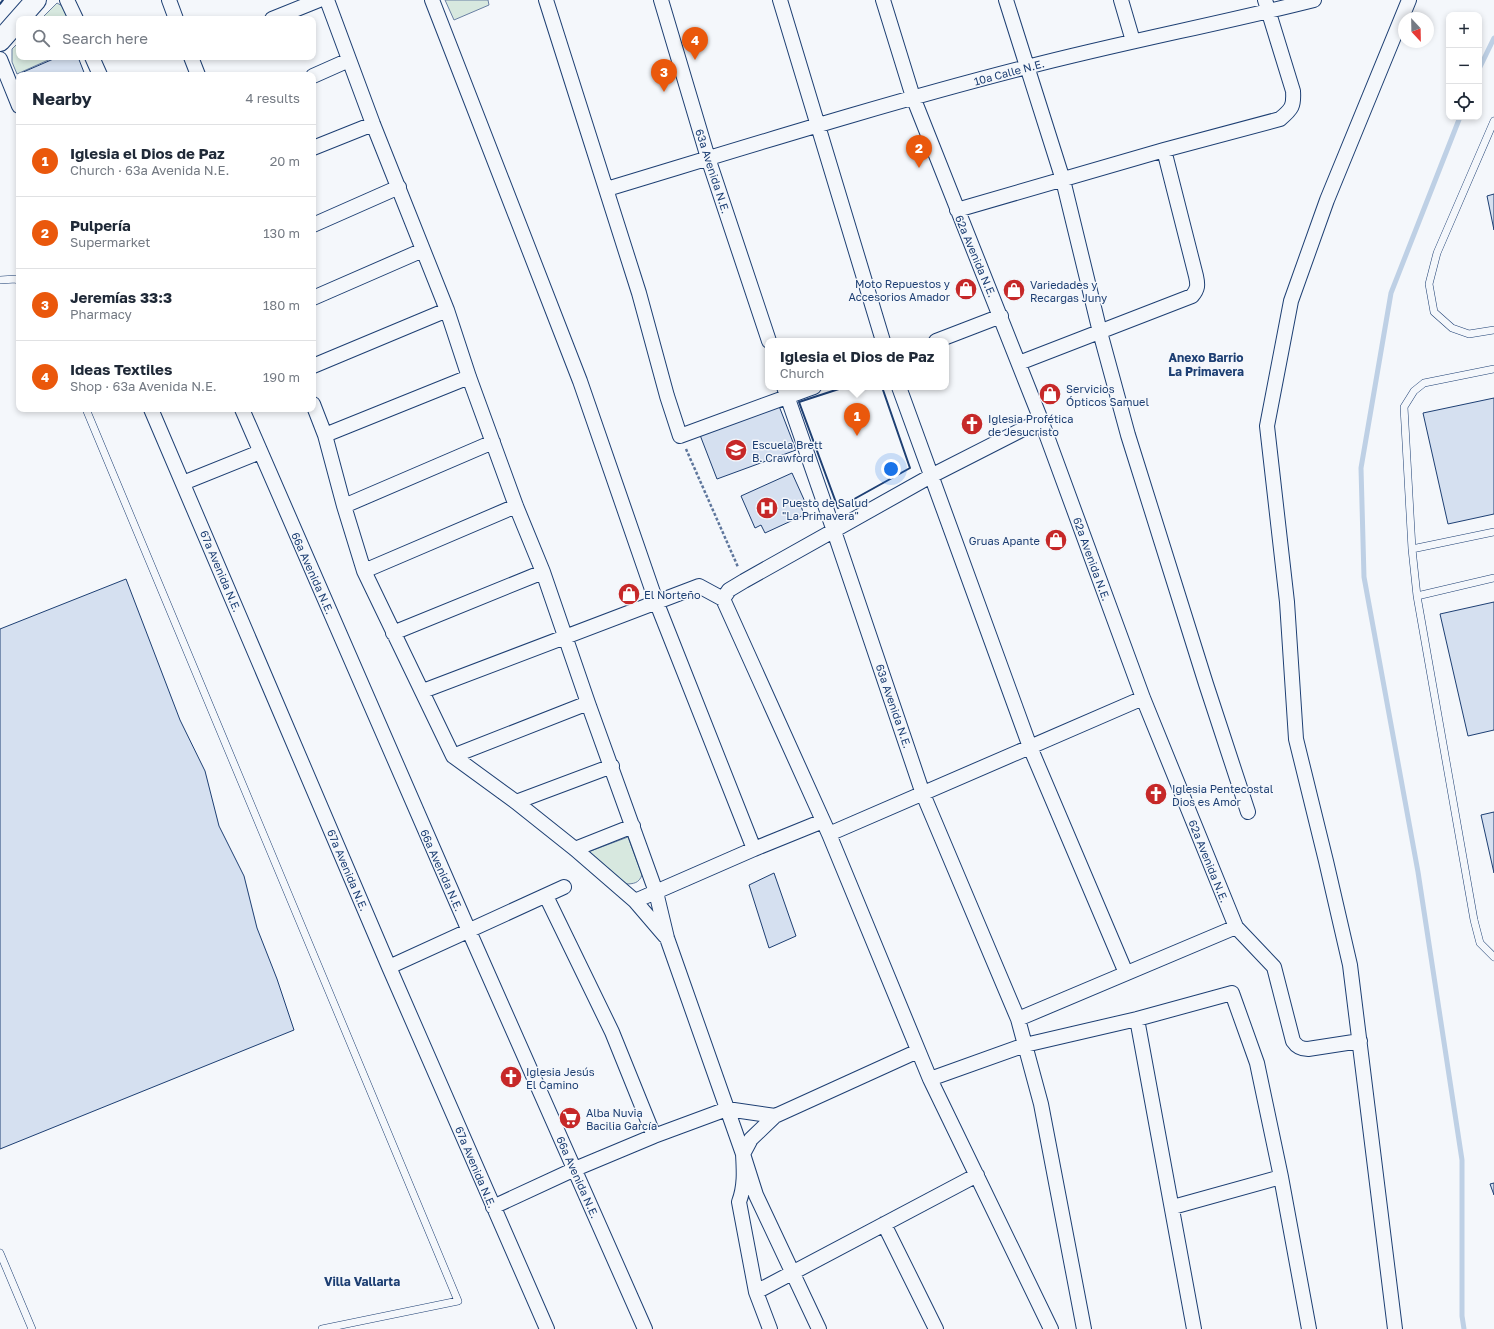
<!DOCTYPE html>
<meta charset="utf-8">
<style>
:root{--surface:#fff;--page:#f2f2f3;--text:#1f2937;--muted:#747a83;--line:#e0e1e3;--accent:#ea580c}
body{margin:0;font-family:"Golos Text",sans-serif;background:var(--page);color:var(--text)}
.controls{position:absolute;right:12px;top:12px;display:grid;overflow:hidden;border-radius:8px;box-shadow:0 2px 6px #0003}
.controls button{width:36px;height:36px;display:grid;place-items:center;padding:0;border:0;border-bottom:1px solid var(--line);background:var(--surface);color:var(--text);font:20px sans-serif}
.compass{position:absolute;left:1398px;top:12px;width:36px;height:36px;border-radius:50%;background:var(--surface);box-shadow:0 2px 6px #0003;rotate:158deg}
.you{position:absolute;left:891px;top:469px;width:14px;height:14px;margin:-10px;border:3px solid #fff;border-radius:50%;background:#1a73e8;box-shadow:0 0 0 6px #1a73e833}
.badge{display:grid;place-items:center;width:26px;height:26px;border-radius:50%;background:var(--accent);color:#fff;font-size:13px;font-weight:700}
.pin{position:absolute;translate:-50% -33px;filter:drop-shadow(0 1px 2px #0008)}
.pin::after{content:'';position:absolute;top:21px;width:14px;height:12px;background:inherit;clip-path:polygon(0 0,100% 0,50% 100%)}
.popup{position:absolute;left:765px;top:338px;width:184px;height:52px;box-sizing:border-box;display:grid;place-content:center;border-radius:8px;background:var(--surface);filter:drop-shadow(0 1px 3px #0005);font-size:13px;white-space:nowrap;color:var(--muted)}
.popup b{font-size:15px;color:var(--text)}
.popup::after{content:'';position:absolute;left:50%;top:100%;margin-left:-8px;border:8px solid transparent;border-top-color:var(--surface)}
.list{margin:0;padding:0;list-style:none}
h2{display:flex;justify-content:space-between;align-items:center;height:52px;margin:0;padding:0 16px;font-size:17px}
h2 small{font-size:13px;font-weight:400;color:var(--muted)}
.list li{display:grid;grid-template-columns:26px 1fr auto;gap:12px;align-items:center;box-sizing:border-box;height:72px;padding:0 16px;border-top:1px solid var(--line)}
.list b{display:block;font-size:15px;white-space:nowrap}
.list p{margin:0;font-size:13px;white-space:nowrap;color:var(--muted)}
.list em{font-size:13px;font-style:normal;color:var(--muted)}
.icon{flex:none;width:22px;height:22px;fill:none;stroke:currentColor;stroke-width:2;stroke-linecap:round;stroke-linejoin:round}
.map{position:relative;flex:none;width:1494px;height:1329px;overflow:hidden}
.search{position:absolute;background:var(--surface);box-shadow:0 2px 6px #0003;left:16px;top:16px;width:300px;height:44px;display:flex;align-items:center;gap:10px;box-sizing:border-box;padding:0 14px;border-radius:8px;color:var(--muted);font-size:15px}
.panel{position:absolute;background:var(--surface);box-shadow:0 2px 6px #0003;left:16px;top:72px;width:300px;height:340px;border-radius:8px}
.map>svg:first-child{display:block}
</style>
<div class="map">
<svg width="1494" height="1329" viewBox="0 0 1494 1329">
<rect width="100%" height="100%" fill="#f4f7fb"/>
<path fill="#d7e8df" stroke="#687fa3" d="M445,0H488L489,5L454,20Z
M57,3L64,7L69,19H41Z
M19,42V57H55L17,74L12,62V49Z
M628,837L642,875C639,883 634,884 625,884L588,852Z"/>
<g fill="none" stroke-linecap="round" stroke-linejoin="round">
<path stroke="#bed0e5" stroke-width="5" d="M1479,69L1494,38
M1460,117L1391,293L1361,468L1364,577L1418,872L1462,1160V1316L1464,1329"/>
</g>
<path fill="#d5e0f0" stroke="#1d3f73" d="M58,57H78L85,75H22L21,73Z
M1494,194V230L1487,196Z
M1494,398V514L1448,524L1423,413Z
M779,406L796,450L717,479L700,435Z
M792,473L806,504L801,506L804,515L765,533L761,525L755,528L741,496Z
M126,579L180,720L205,771L219,826L244,876L257,928L277,979L294,1030L0,1149V629Z
M1494,602V730L1468,736L1440,614Z
M1494,812V873L1481,815Z
M774,873L796,936L769,948L749,885Z
M1494,1183V1195L1490,1184Z"/>
<g fill="none" stroke-linecap="round" stroke-linejoin="round">
<g stroke="#1d3f73" stroke-width="8">
<path id="lane" d="M1494,121L1437,253L1429,284L1434,312L1452,328L1469,334L1494,330
M0,280L16,279L19,281
M1494,369L1424,383L1414,391L1404,407L1412,549L1417,596L1474,920L1480,943L1494,957
M86,409L458,1301L322,1329
M1412,549L1494,532
M1417,596L1494,578
M0,1253L32,1329"/>
</g>
<g stroke="#1d3f73" stroke-width="16">
<path id="street" d="M67,0L76,19
M169,0L176,19
M327,0L373,124L447,310L469,377L516,506L543,572L588,703L656,892L667,938L743,1154C744,1171 745,1186 739,1202L756,1292L770,1329
M432,0L580,381L656,601L754,849
M546,0L639,293L667,396L680,436L814,387
M661,0L708,158L769,341
M780,0L883,341
M883,0L913,97L1041,420L1143,698L1236,927L1274,967L1293,1041C1297,1047 1301,1049 1308,1049L1360,1041
M1006,0L1063,180L1100,332L1128,435L1206,684L1248,812
M1121,0L1133,41
M272,19L319,0
M92,57L100,75
M191,57L198,75
M0,59L19,106
M313,76L349,60
M313,148L373,124
M607,189C746,147 886,103 1027,67C1123,42 1219,24 1314,0
M957,210L1164,150L1280,119C1292,109 1294,106 1293,91L1265,0
M313,225L399,187
M313,298L423,250
M936,341L1001,316
M1019,363L1192,296C1198,289 1198,285 1196,276L1164,150
M313,366L447,310
M784,387L834,531L923,794L1018,1019L1041,1104L1084,1329
M899,387L1030,747L1126,973
M313,404L325,435L344,506L364,571L453,756L516,802L575,849L635,901L754,849L823,821
M151,409L389,967L547,1329
M242,409L469,931L645,1329
M1041,420L931,476L744,581L729,590L723,599L829,834L930,1079L1051,1329
M325,435L469,377
M183,483L260,452
M344,506L493,442
M364,571L516,506
M393,633L543,572
M423,691L699,586L723,599
M453,756L588,703
M516,802L612,766
M829,834L1143,698
M575,849L633,826
M546,896L612,1032L654,1136
M635,901L665,936
M389,967L564,887
M1018,1019L1236,927
M1137,1019L1194,1329
M930,1079L1025,1045L1137,1019L1232,993L1257,1063L1281,1177L1309,1329
M775,1116L751,1139L743,1154L756,1195L819,1329
M493,1207L575,1169L654,1136L727,1109L775,1116L918,1051
M1173,1207L1281,1177
M884,1224L936,1329
M756,1292L977,1175
M1395,1329L1350,965L1326,861L1296,739L1287,602L1267,426L1291,301L1327,200L1409,0"/>
</g>
<g stroke="#1d3f73" stroke-width="22">
<path id="secondary" d="M0,41L36,0"/>
</g>
<path stroke="#5e769c" stroke-width="2.5" stroke-dasharray="3 2" stroke-linecap="butt" d="M686,449L738,567"/>
<use href="#lane" stroke="#f4f7fb" stroke-width="7"/>
<use href="#street" stroke="#f4f7fb" stroke-width="14"/>
<use href="#secondary" stroke="#f4f7fb" stroke-width="20"/>
<path stroke="#1d3f73" stroke-width="2" d="M0,4L3,0
M845,387L799,402L838,508L910,468L882,387"/>
</g>
<defs>
<g id="shop-disc" transform="scale(1.15)"><circle r="9.5" fill="#c62828" stroke="#f4f7fb"/><path d="M-5-2.5h2.3a2.7 3.5 0 0 1 5.4 0H5L5.5 6h-11ZM-1.5-2.5h3a1.5 2.3 0 0 0-3 0Z" fill="#fff"/></g>
<g id="church-disc" transform="scale(1.15)"><circle r="9.5" fill="#c62828" stroke="#f4f7fb"/><path d="M-1.2-6h2.4v3.5h3.3v2.4h-3.3V6h-2.4V-.1h-3.3v-2.4h3.3Z" fill="#fff"/></g>
<g id="school-disc" transform="scale(1.15)"><circle r="9.5" fill="#c62828" stroke="#f4f7fb"/><path d="M0-5L7-2L0 1L-7-2ZM-4 1L0 2.5L4 1V4Q0 6-4 4Z" fill="#fff"/></g>
<g id="hospital-disc" transform="scale(1.15)"><circle r="9.5" fill="#c62828" stroke="#f4f7fb"/><path d="M-5-5h3v3.5h4V-5h3V5h-3V1.5h-4V5h-3Z" fill="#fff"/></g>
<g id="supermarket-disc" transform="scale(1.15)"><circle r="9.5" fill="#c62828" stroke="#f4f7fb"/><path d="M-6-5.5h2.5l.6 2H6L4.5 2H-2.5L-4.4-4H-6ZM-1.5 3.2a1.3 1.3 0 1 0 .1 0ZM3 3.2a1.3 1.3 0 1 0 .1 0Z" fill="#fff"/></g>
</defs>
<g fill-rule="evenodd">
<use href="#shop-disc" x="966" y="289"/>
<use href="#shop-disc" x="1014" y="290"/>
<use href="#shop-disc" x="1050" y="394"/>
<use href="#church-disc" x="972" y="424"/>
<use href="#school-disc" x="736" y="450"/>
<use href="#hospital-disc" x="767" y="508"/>
<use href="#shop-disc" x="1056" y="540"/>
<use href="#shop-disc" x="629" y="594"/>
<use href="#church-disc" x="1156" y="794"/>
<use href="#church-disc" x="511" y="1077"/>
<use href="#supermarket-disc" x="570" y="1118"/>
</g>
<g text-anchor="middle" dominant-baseline="central" stroke-width="3" stroke-linejoin="round" paint-order="stroke">
<g font-size="11" fill="#1d3f73" stroke="#f4f7fb">
<text transform="translate(1009 72) rotate(-15)">10a Calle N.E.</text>
<text transform="translate(713 171) rotate(72)">63a Avenida N.E.</text>
<text transform="translate(976 256) rotate(67)">62a Avenida N.E.</text>
<text transform="translate(1092 559) rotate(70)">62a Avenida N.E.</text>
<text transform="translate(221 571) rotate(67)">67a Avenida N.E.</text>
<text transform="translate(313 573) rotate(66)">66a Avenida N.E.</text>
<text transform="translate(894 706) rotate(71)">63a Avenida N.E.</text>
<text transform="translate(1209 861) rotate(68)">62a Avenida N.E.</text>
<text transform="translate(348 870) rotate(67)">67a Avenida N.E.</text>
<text transform="translate(442 870) rotate(66)">66a Avenida N.E.</text>
<text transform="translate(476 1167) rotate(67)">67a Avenida N.E.</text>
<text transform="translate(578 1177) rotate(66)">66a Avenida N.E.</text>
</g>
<g font-size="11" fill="#1d3f73" stroke="#f4f7fb" text-anchor="start">
<text x="950" y="283" text-anchor="end">Moto Repuestos y<tspan x="950" dy="13">Accesorios Amador</tspan></text>
<text x="1030" y="284">Variedades y<tspan x="1030" dy="13">Recargas Juny</tspan></text>
<text x="1066" y="388">Servicios<tspan x="1066" dy="13">Ópticos Samuel</tspan></text>
<text x="988" y="418">Iglesia Profética<tspan x="988" dy="13">de Jesucristo</tspan></text>
<text x="752" y="444">Escuela Brett<tspan x="752" dy="13">B. Crawford</tspan></text>
<text x="782" y="502">Puesto de Salud<tspan x="782" dy="13">"La Primavera"</tspan></text>
<text x="1040" y="540" text-anchor="end">Gruas Apante</text>
<text x="644" y="594">El Norteño</text>
<text x="1172" y="788">Iglesia Pentecostal<tspan x="1172" dy="13">Dios es Amor</tspan></text>
<text x="526" y="1071">Iglesia Jesús<tspan x="526" dy="13">El Camino</tspan></text>
<text x="586" y="1112">Alba Nuvia<tspan x="586" dy="13">Bacilia García</tspan></text>
</g>
<g font-size="12" font-weight="bold" fill="#1d3f73" stroke="#f4f7fb">
<text x="1206" y="357">Anexo Barrio<tspan x="1206" dy="14">La Primavera</tspan></text>
<text x="362" y="1281">Villa Vallarta</text>
</g>
</g>
</svg>
<div class="controls">
<button>+</button>
<button>−</button>
<button><svg class="icon" aria-label="locate" viewBox="0 0 24 24"><circle cx="12" cy="12" r="6"/><path d="M12 2v4M12 18v4M2 12h4M18 12h4"/></svg></button>
</div>
<svg class="compass" viewBox="-18 -18 36 36"><path d="M0-13l5 13h-10z" fill="#e53935"/><path d="M0 13l5-13h-10z" fill="#747a83"/></svg>
<div class="you"></div>
<div class="pin badge" style="left:857px;top:436px">1</div>
<div class="popup"><b>Iglesia el Dios de Paz</b>Church</div>
<div class="pin badge" style="left:919px;top:168px">2</div>
<div class="pin badge" style="left:664px;top:92px">3</div>
<div class="pin badge" style="left:695px;top:60px">4</div>
<div class="search"><svg class="icon" aria-label="search" viewBox="0 0 24 24"><circle cx="10" cy="10" r="6"/><path d="M15 15l6 6"/></svg>Search here</div>
<section class="panel">
<h2>Nearby<small>4 results</small></h2>
<ul class="list">
<li><span class="badge">1</span><div><b>Iglesia el Dios de Paz</b><p>Church · 63a Avenida N.E.</p></div><em>20 m</em></li>
<li><span class="badge">2</span><div><b>Pulpería</b><p>Supermarket</p></div><em>130 m</em></li>
<li><span class="badge">3</span><div><b>Jeremías 33:3</b><p>Pharmacy</p></div><em>180 m</em></li>
<li><span class="badge">4</span><div><b>Ideas Textiles</b><p>Shop · 63a Avenida N.E.</p></div><em>190 m</em></li>
</ul>
</section>
</div>
